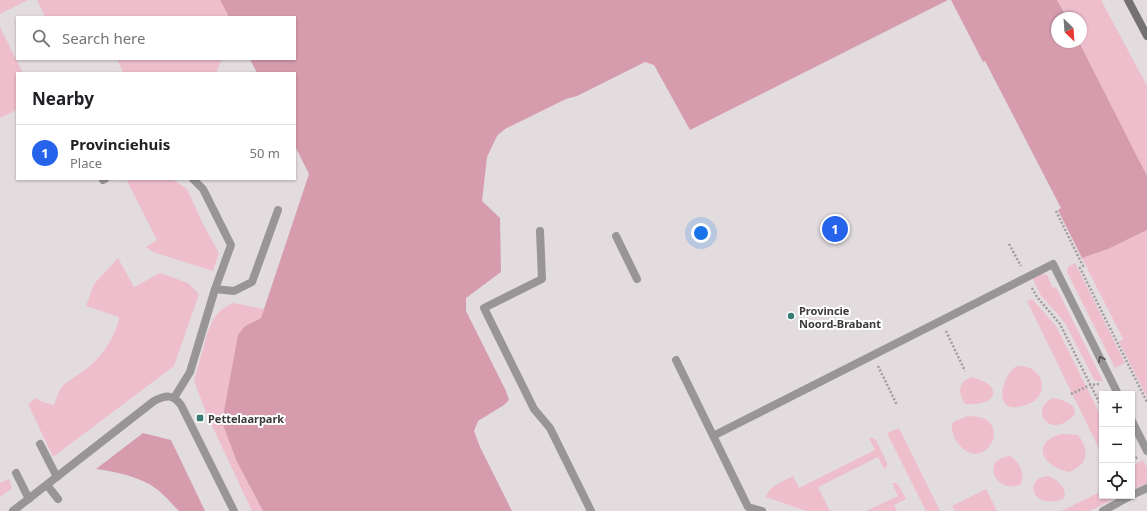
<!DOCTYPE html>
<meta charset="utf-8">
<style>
:root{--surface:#fff;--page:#f2f2f2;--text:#202124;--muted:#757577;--line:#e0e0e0;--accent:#2563eb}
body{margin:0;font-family:"Noto Sans",sans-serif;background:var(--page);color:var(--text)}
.controls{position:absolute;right:12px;bottom:12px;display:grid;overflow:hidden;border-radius:0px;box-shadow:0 1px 3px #0004}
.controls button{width:36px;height:36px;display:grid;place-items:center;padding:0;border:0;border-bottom:1px solid var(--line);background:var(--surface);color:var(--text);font:20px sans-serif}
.compass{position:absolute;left:1051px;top:12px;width:36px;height:36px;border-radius:50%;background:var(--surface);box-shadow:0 1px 3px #0004;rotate:155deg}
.you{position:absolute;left:701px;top:233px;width:14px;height:14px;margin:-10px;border:3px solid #fff;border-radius:50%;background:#1a73e8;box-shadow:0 0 0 6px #1a73e833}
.badge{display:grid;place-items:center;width:26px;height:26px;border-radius:50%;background:var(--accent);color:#fff;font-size:13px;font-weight:700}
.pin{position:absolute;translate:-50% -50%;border:2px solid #fff;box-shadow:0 1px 4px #0006}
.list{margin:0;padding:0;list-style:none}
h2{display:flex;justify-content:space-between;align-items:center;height:52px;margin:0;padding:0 16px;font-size:17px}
h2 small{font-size:13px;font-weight:400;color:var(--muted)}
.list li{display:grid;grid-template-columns:26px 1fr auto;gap:12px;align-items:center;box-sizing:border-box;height:56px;padding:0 16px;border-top:1px solid var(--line)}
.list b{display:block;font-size:15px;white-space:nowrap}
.list p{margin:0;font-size:13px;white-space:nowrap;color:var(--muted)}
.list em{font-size:13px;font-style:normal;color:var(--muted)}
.icon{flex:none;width:22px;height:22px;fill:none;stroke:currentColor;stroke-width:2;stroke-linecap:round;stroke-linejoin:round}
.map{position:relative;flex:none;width:1147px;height:511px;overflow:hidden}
.search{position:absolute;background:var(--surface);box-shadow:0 1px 3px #0004;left:16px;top:16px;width:280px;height:44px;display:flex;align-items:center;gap:10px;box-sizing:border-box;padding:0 14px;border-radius:0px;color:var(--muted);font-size:15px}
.panel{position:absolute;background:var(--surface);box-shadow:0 1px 3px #0004;left:16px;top:72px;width:280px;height:108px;border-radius:0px}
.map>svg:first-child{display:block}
</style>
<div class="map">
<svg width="1147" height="511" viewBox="0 0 1147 511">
<rect width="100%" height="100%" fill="#e2dcde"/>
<path fill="#eebecc" d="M0,0H28L0,14Z
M37,0H220L229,17H45Z
M1057,0H1101L1147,86V176L1079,42H1081V18H1067Z
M0,27L23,73H17V110L0,118Z
M117,59H222L216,73H125L123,72Z
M129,179H172L187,189L203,224L219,253L213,271L153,252L146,247L157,240L127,181Z
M1147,230V397L1119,342L1123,339L1082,258L1108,249Z
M118,258L134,287L160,273L188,283L199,294L174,366L53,457L28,404L36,398L43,402L54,405C56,400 58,393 61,388C66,381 79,375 86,369C102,357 116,336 119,317L86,306L94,284Z
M1075,263L1125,363L1115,368L1067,272L1068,267Z
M1039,274L1047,275L1053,288L1056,287L1103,381H1095L1065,323L1040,294L1032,277Z
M1032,299L1056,326L1102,418V455L1027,301Z
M233,303L264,309L261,318L245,326L237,462L263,511H252L207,415L194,381L208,331L214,318L222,309Z
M1017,366C1045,364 1053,399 1023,406C1019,406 1015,408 1011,407C994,403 1005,372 1017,366Z
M972,377C979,379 994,384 993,393C993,404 973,405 965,404C958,393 957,382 972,377Z
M1053,398C1063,399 1085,408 1070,419C1048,437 1029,409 1053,398Z
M968,416C975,417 984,416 989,422C1004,438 981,467 961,447C955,441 951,432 952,424L955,421Z
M899,428L940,511H926L887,433Z
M1061,434H1067L1078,435C1090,450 1088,464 1070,472C1046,469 1027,444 1061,434Z
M869,438H873L876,440L887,463V466L884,469L878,457L818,487L830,511H806L766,497C769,486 784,481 793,476L799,488L875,450Z
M1010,456C1020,462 1025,473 1021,484C999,496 977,460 1010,456Z
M1143,460L1147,467V483L1132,490V466Z
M1048,476C1057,480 1063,484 1065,494L1063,499C1031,511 1023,477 1048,476Z
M9,479L12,488L0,497V483Z
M892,483H896L899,486L906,499L894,505L897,511H866L898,496Z
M986,489L997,511H955L952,506Z
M1102,491V496H1120L1090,511H1061Z"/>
<path fill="#d69cae" d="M220,0H948L690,130L654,65L645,62L577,96L566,99L505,129L497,136L487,157L482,201L500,218L501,272L466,298V311L506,391L509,400L504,405L478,421L474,431L480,447L512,511H263L237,462L222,422L238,335L245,326L261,318L309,174L295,146V73H257L250,59H295V17H229Z
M951,0H1057L1067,18H1057V42H1079L1147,176V230L1108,249L1082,258L1058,210L1061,208L985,61L983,62Z
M143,433L171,440L205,511H179C169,501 159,488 145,482C130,475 113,471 96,469Z"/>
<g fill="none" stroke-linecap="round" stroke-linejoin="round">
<path stroke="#a09c9d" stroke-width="2.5" stroke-dasharray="2 2" stroke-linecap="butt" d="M1056,211L1083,266L1080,268L1147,402
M1009,244L1021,266
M1032,288L1037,297L1060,324L1102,408
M946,331L965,371
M878,366L897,405
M1071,394L1090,385L1099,384
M1132,460L1138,457"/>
<path stroke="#979595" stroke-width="8" d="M103,180L105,179
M540,231L542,279L484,308L534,409L550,428L591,511
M616,236L637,279
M215,289L234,291L252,282L278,210
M676,360L748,507L762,511
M174,398L190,372L215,289L231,245L203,189L193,179
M1132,421L1147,451
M713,436L1053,264L1118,394
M40,444L57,477
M16,473L29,499
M47,485L58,499"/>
<path stroke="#979595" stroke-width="8" d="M1132,495L1147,488
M13,511L154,401C166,395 173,394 181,405L234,511
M1103,511L1130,496"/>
<path stroke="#757172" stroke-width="8" d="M1128,0L1147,36"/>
</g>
<defs><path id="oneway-chevron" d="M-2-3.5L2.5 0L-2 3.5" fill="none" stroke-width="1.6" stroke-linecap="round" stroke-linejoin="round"/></defs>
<use stroke="#535151" href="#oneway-chevron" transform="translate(1101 359) rotate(-117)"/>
<g fill="#377d75" stroke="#fff" stroke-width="1.5">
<circle cx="791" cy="316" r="4"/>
<rect x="196" y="414" width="8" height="8" rx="2"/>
</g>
<g text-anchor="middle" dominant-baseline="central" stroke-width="4" stroke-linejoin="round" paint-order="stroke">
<g font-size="11" font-weight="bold" fill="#3c3a3a" stroke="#fff" text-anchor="start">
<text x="799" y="310">Provincie<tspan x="799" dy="13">Noord-Brabant</tspan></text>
<text x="208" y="418">Pettelaarpark</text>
</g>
</g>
</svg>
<div class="controls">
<button>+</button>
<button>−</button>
<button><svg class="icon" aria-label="locate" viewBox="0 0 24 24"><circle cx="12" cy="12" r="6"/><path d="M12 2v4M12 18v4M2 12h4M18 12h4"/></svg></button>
</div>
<svg class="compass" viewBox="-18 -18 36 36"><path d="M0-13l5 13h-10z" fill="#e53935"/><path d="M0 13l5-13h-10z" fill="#757577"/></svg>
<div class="you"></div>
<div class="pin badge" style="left:835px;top:229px">1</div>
<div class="search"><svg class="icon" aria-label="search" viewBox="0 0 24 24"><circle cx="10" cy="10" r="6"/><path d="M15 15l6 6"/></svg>Search here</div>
<section class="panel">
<h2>Nearby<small></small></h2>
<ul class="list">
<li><span class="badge">1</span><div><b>Provinciehuis</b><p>Place</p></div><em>50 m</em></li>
</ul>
</section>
</div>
